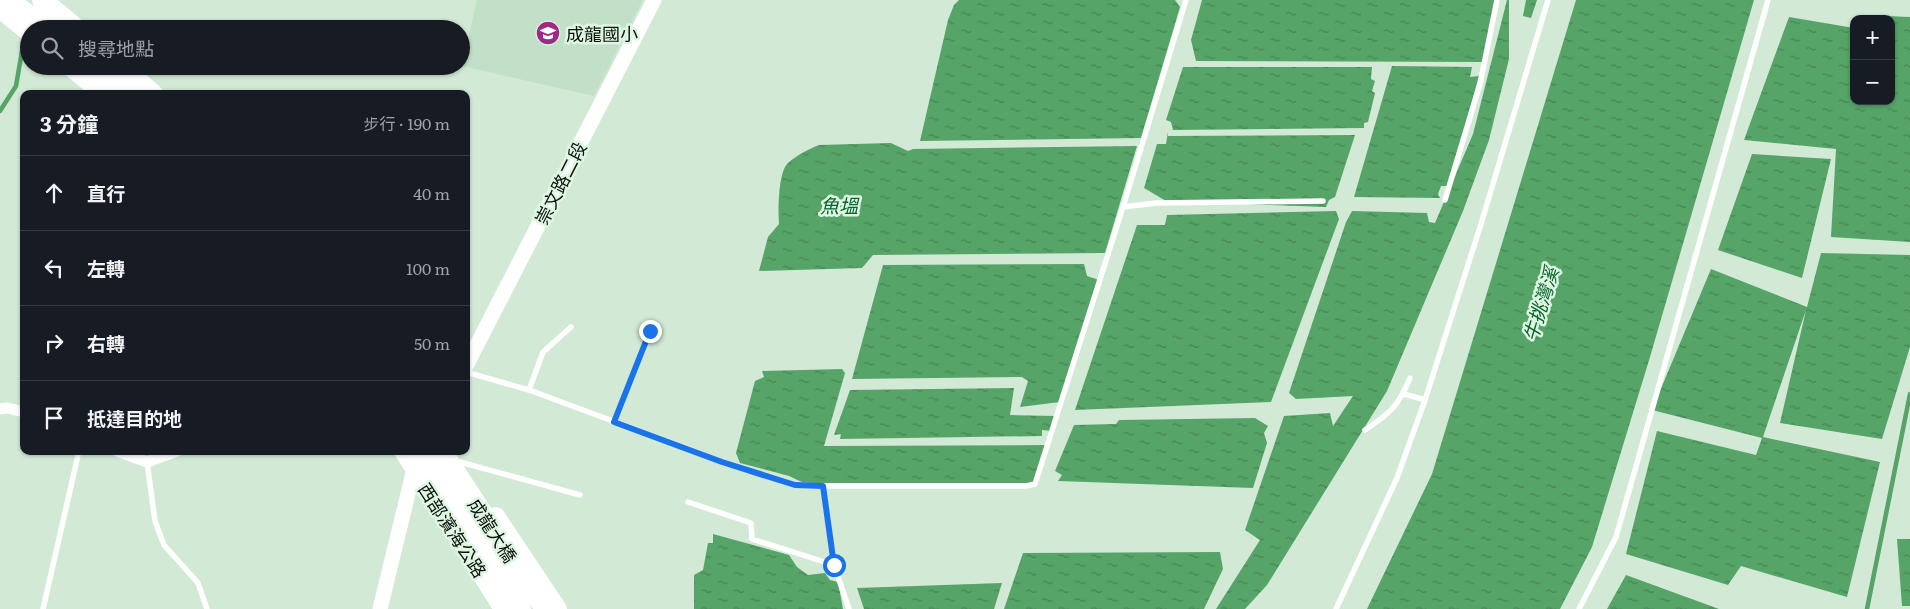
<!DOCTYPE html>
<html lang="zh-TW">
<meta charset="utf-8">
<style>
:root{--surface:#171b24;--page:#20242c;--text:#f1f3f6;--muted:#9ea1a6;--line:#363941}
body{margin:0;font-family:Literata,"Noto Sans TC",serif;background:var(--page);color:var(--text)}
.controls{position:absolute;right:15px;top:15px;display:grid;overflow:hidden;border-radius:10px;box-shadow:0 1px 4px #0004}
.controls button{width:45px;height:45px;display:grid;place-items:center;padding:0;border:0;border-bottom:1px solid var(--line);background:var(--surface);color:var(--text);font:25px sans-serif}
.stop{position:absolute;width:15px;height:15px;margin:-11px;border:4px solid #1a73e8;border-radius:50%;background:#fff}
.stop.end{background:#1a73e8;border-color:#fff;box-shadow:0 1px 5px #0008}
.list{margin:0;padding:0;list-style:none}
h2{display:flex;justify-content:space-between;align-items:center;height:65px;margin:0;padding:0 20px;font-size:21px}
h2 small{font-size:16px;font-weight:400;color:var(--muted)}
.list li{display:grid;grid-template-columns:32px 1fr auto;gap:15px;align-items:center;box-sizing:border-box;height:75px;padding:0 20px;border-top:1px solid var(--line)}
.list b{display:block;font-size:19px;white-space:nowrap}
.list em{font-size:16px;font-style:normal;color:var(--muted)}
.icon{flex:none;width:28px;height:28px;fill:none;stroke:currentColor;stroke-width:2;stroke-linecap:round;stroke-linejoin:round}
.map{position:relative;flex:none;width:1910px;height:609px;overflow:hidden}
.search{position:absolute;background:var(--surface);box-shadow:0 1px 4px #0004;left:20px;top:20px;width:450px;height:55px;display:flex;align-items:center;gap:12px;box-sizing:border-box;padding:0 18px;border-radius:28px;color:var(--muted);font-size:19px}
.panel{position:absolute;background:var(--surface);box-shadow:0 1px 4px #0004;left:20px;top:90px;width:450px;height:365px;border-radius:10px}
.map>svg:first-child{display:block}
</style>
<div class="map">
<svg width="1910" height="609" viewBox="0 0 1910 609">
<defs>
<pattern id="water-ripples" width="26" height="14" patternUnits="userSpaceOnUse" patternTransform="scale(1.25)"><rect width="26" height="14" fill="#56a468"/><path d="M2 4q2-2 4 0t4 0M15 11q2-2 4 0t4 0" fill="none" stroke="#458454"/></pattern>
</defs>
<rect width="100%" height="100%" fill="#d2e9d5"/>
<path fill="#c2e0c7" d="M477,0H643L594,96L462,66Z"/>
<path fill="url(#water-ripples)" d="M959,0H1175L1180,7L1141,138L920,141L948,20L954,5Z
M1202,0H1496L1485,62L1196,61L1191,40Z
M1507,0H1509V59L1489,140L1463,211L1387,391L1267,585L1245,609H1216L1260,540L1245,530L1284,416L1330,413L1333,426L1353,396L1296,399L1289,393L1346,222L1352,211L1427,213L1429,222L1435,223L1473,134Z
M1526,0H1537L1531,18L1523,16Z
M1576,0H1754L1650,357L1592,547L1560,609H1367L1432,474Z
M1887,16L1910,17V242L1831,237L1836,149L1744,140L1789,17L1854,28V101H1891V19H1887Z
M1392,66L1472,67L1470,77L1479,76L1448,186H1441L1438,194L1440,198L1354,197Z
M1183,67H1372L1371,79L1375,81L1372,91L1375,93L1368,122L1364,123V128L1173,130L1171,122L1166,120Z
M1168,132V136L1355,135L1335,197L1329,200L1326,207L1166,201L1144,188L1157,144H1166Z
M891,143L908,151L913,149L1137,146L1105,253L873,255L862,268L759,271L768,237L779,224C778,211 778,172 788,163C797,155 809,149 819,145Z
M1752,154L1831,159L1802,278L1718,250Z
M1336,211L1339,219L1271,402L1075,410L1137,225H1165L1167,215Z
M1821,253L1910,255V347L1882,439L1780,423L1806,310L1763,437L1880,462L1847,597L1741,566L1728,585L1626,554L1657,431L1756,455L1762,438L1652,410L1711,269L1807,307Z
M1084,264L1087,276L1099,280L1060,402L1020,407L1028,381L1022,377L852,379L883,265Z
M842,369L845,373L824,446L1046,445L1036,483H804L789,476L740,463L736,453L755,381L764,377L762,371Z
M1014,388L1010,415L1055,416L1052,431L1042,430V436L840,439L841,434L834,435L850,390Z
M1255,418L1268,426L1264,433L1267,443L1253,488L1058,481L1062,475L1055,471L1074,425L1116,424L1119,420Z
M713,534L789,555L797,567L808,575L825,573L830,580L838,582L843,609H694V575L703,570L708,543H713Z
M1897,539H1910V606H1902Z
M1220,552L1223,569L1204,609H1004L1023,553Z
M1626,575L1719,609H1607Z
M1002,583L994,609H864L857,588Z"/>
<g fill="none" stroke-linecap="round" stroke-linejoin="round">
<path stroke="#56a468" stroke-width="4.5" d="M0,111L16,86L22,51
M1867,609L1910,394"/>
<path stroke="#fff" stroke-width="5.5" d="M1445,200L1480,84L1497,0
M1123,207L1156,203L1323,201
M466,372L529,390L694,451L722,462L795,485L823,486L834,565L849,609
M529,390L543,352L571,327
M1404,394L1425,400
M614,422L650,331
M1365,430C1390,413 1398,407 1410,378
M147,462L155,521L164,545L198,583L207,609
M460,462L580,495
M823,486H1026L1035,484L1123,207L1186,0
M688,502L751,523L752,539L834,565
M43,609L79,451
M1336,609L1397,478L1425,400L1481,224L1548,0
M1579,609L1616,537L1768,0"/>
<path stroke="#fff" stroke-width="11" d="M0,409L7,408L24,412
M117,451L147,462L177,451"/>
<path stroke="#fff" stroke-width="15" d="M466,366L654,0
M380,609L414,469L418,461"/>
<path stroke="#fff" stroke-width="18" d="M0,9L29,33
M69,66L103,94
M403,451L503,609
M496,516L558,609"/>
<path stroke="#fff" stroke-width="20" d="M9,0L47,29
M42,0L77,29
M92,66L125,94
M121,66L153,94
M419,451L521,609
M442,451L545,609"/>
</g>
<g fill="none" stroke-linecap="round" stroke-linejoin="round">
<path stroke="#1a73e8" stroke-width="6" d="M650,331L614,422L722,462L795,485L823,486L834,565"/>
</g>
<defs>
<g id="school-disc" transform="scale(1.25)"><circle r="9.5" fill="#9e2a85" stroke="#dff7e2"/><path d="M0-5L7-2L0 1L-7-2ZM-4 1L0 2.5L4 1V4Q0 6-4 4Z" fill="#fff"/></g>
</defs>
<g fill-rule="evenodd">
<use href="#school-disc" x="548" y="33"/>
</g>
<g text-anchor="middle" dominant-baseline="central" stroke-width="5" stroke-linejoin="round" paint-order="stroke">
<g font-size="18" fill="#0b130d" stroke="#dff7e2" text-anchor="start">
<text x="566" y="33">成龍國小</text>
</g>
<g font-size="18" fill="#0b130d" stroke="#dff7e2">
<text transform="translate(560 183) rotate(-63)">崇文路二段</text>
<text transform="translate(453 530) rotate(57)">西部濱海公路</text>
<text transform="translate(493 530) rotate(57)">成龍大橋</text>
</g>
<g font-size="19" font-style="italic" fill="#06622b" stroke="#dff7e2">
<text x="839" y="205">魚塭</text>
<text transform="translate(1540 304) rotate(-73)">牛挑灣溪</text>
</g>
</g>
</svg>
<div class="controls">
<button>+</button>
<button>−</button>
</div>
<div class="stop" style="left:834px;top:565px"></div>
<div class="stop end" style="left:650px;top:331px"></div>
<div class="search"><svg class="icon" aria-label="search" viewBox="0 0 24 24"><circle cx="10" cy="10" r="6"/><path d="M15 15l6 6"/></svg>搜尋地點</div>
<section class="panel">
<h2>3 分鐘<small>步行 · 190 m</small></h2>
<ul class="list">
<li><svg class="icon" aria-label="ahead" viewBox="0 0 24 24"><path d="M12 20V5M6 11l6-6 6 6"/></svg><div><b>直行</b></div><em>40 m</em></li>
<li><svg class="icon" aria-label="left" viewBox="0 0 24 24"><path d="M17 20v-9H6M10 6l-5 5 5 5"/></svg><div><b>左轉</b></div><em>100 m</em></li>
<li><svg class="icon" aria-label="right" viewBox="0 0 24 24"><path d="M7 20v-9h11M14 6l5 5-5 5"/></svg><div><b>右轉</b></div><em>50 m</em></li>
<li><svg class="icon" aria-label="arrive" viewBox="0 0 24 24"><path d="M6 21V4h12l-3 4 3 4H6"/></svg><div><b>抵達目的地</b></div></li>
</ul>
</section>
</div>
